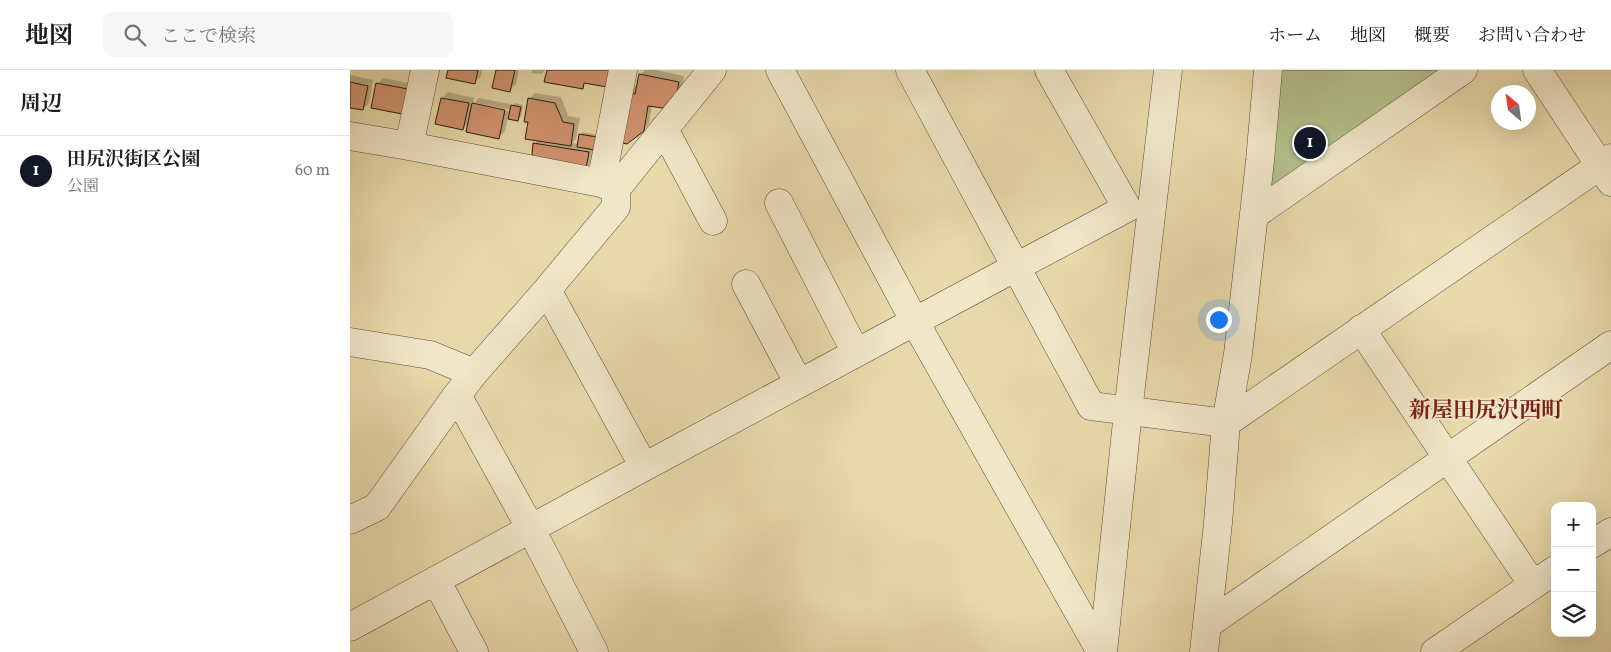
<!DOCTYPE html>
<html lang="ja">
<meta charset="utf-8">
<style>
:root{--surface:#fff;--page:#f6f6f6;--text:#202124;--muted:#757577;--line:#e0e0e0;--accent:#111827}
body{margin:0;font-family:Vollkorn,"Noto Serif JP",serif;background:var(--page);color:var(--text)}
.controls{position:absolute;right:15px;bottom:15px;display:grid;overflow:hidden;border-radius:10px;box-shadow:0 5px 20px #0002}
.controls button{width:45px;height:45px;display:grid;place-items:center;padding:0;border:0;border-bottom:1px solid var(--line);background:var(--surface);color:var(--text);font:25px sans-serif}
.compass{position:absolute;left:1141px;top:15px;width:45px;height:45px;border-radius:50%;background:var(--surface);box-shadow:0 5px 20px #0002;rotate:331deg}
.you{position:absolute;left:868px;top:249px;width:18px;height:18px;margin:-12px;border:4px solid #fff;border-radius:50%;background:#1a73e8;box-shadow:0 0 0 8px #1a73e833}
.badge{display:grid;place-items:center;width:32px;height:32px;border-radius:50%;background:var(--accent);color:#fff;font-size:16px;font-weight:700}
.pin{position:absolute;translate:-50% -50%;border:2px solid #fff;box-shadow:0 1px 5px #0006}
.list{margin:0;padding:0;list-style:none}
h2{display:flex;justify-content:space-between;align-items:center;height:65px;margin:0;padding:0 20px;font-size:21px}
h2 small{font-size:16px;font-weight:400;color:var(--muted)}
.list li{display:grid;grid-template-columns:32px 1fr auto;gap:15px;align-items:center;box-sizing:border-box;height:70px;padding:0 20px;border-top:1px solid var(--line)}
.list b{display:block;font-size:19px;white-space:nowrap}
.list p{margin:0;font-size:16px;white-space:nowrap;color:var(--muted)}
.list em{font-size:16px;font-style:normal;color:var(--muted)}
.icon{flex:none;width:28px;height:28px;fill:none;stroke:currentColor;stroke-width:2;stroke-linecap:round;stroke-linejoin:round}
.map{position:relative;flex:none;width:1261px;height:582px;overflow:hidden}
header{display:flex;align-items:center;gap:30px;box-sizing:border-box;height:70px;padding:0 25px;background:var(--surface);border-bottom:1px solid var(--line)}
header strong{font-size:24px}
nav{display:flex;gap:28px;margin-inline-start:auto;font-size:18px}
.search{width:350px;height:45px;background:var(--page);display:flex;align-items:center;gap:12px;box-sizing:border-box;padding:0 18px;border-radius:10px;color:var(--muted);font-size:19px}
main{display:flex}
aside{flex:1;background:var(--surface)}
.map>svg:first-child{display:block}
</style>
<header>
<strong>地図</strong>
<div class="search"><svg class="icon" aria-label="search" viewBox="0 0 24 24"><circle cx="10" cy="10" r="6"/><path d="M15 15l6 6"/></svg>ここで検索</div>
<nav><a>ホーム</a><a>地図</a><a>概要</a><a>お問い合わせ</a></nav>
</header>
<main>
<aside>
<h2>周辺<small></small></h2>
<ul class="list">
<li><span class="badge">1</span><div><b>田尻沢街区公園</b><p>公園</p></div><em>60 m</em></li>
</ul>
</aside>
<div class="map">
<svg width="1261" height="582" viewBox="0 0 1261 582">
<rect width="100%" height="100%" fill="#e8d9aa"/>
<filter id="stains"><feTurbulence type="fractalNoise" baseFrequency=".004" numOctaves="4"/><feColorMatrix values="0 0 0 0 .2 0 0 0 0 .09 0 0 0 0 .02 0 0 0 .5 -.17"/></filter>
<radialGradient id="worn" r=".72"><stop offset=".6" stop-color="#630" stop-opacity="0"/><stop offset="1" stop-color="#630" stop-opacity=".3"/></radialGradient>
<path fill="#b3c08b" stroke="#6e6e4c" d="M918,0H1113L904,145Z"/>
<path fill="#0003" fill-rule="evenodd" d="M99,0H132L131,6L125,12Z
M147,0H169L166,14L160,20Z
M182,0H195L192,4L181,3Z
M295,0H306L334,6L333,15L318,30L302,35L299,54L293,60L277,22L283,17H288L290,5Z
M0,5L23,10L19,33L13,39L0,37Z
M33,8L63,14L58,37L28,14Z
M98,22L124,28L123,35L129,28L160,34V38L165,33L173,35L171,47L168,49L158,47L155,61L149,67L120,52L113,59L87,53L92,28ZM126,33L162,40L161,42L126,35Z
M185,23L211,27L218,46L230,48L226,69L222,73L229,74L230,65L233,62L249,65L244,78L241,92L236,98L184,74L188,70L179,51V29Z"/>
<path fill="#d29470" stroke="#2a1d0c" d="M98,0H128L125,14L96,8Z
M146,0H165L160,22L142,18Z
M197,0H260L257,17L234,13L233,19L194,12Z
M289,4L329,12L327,22L313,38L298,36L294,61L277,74L267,72L276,22L285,24Z
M0,12L18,16L13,40L0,38Z
M26,13L58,19L52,44L21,38Z
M91,28L119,33L113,60L85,54Z
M178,28L205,33L213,52L224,54L221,76L175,69L178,52H174Z
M122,33L155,40L149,69L116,62Z
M161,35L171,37L168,51L158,49Z
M229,64L247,67L245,80L227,77Z
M183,73L239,82L236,99L186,92L182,84Z"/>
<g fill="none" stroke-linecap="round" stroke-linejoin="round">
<g stroke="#5a4c34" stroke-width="29">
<path id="minor" d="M430,0L565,252L751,582
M560,0L666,197L777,138L699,0
M1187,0L1261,112
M314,59L363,151
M0,66L59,76L251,113L266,119
M59,76L75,0
M251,113L273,0
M429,133L506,283
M904,145L1113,0
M396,214L449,314
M197,220L294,397
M1011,259L1183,515
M0,272L80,285L124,303
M0,450L27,437L107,325
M1242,474L1261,462
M86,510L124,582
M858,554L1261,275
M0,557L294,397L666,197L741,336L876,353L1261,88
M244,582L181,459L107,325L124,303L197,220L266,137V119L362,0
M753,582L778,342L818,0
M854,582L868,453L876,353L888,284L910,91L918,0
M1085,582L1205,500"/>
</g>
<use href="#minor" stroke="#f0e6c8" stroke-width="28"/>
</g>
<g text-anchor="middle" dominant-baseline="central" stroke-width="4" stroke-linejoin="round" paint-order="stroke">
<g font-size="22" font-weight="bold" fill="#7a1f14" stroke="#f0e6c8">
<text x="1136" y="341">新屋田尻沢西町</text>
</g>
</g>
<rect width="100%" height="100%" filter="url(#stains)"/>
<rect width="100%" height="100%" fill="url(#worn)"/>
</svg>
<div class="controls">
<button>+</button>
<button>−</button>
<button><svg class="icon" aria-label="layers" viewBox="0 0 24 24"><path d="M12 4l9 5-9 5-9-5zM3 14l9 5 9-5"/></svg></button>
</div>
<svg class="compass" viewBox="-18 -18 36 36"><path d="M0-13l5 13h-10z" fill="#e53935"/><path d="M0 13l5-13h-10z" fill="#757577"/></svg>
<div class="you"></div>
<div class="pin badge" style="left:960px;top:73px">1</div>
</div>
</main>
